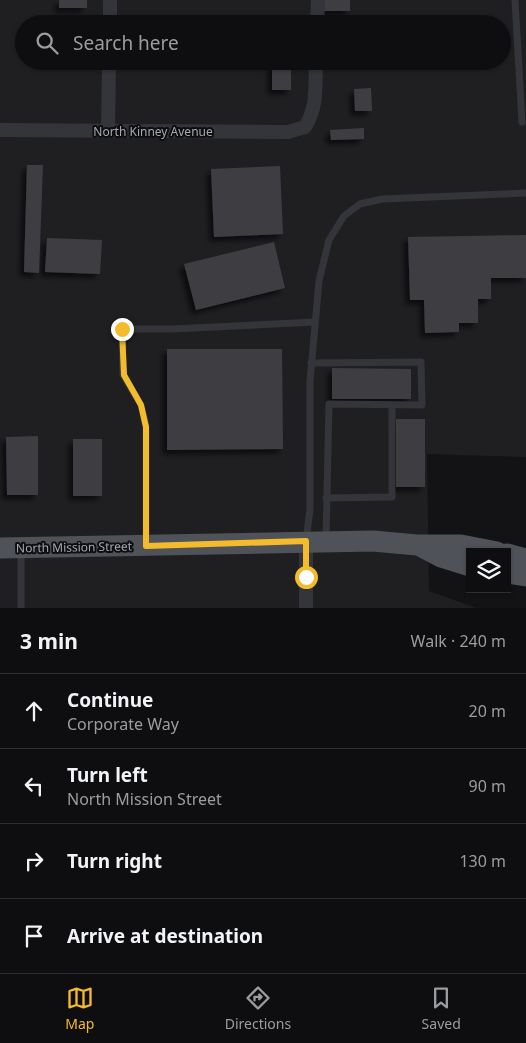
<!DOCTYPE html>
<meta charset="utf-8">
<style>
:root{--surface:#0e0e10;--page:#1c1c1e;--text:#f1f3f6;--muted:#9b9c9f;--line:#2e2e30;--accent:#f4bb2c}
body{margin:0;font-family:"Noto Sans",sans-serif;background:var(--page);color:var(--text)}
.controls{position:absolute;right:15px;bottom:15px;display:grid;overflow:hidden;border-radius:0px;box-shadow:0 1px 4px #0004}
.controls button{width:45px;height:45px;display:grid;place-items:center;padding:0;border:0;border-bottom:1px solid var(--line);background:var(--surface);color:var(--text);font:25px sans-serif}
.stop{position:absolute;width:15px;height:15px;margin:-11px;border:4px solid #f4bb2c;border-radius:50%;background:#fff}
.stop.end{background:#f4bb2c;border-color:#fff;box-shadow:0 1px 5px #0008}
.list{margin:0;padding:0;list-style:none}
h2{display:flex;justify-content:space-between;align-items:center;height:65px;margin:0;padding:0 20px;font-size:21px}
h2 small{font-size:16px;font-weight:400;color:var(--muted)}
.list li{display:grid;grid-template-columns:32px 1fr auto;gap:15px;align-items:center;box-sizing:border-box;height:75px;padding:0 20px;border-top:1px solid var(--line)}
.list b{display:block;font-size:19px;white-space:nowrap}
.list p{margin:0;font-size:16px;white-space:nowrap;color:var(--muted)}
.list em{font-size:16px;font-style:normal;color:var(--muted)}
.icon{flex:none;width:28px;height:28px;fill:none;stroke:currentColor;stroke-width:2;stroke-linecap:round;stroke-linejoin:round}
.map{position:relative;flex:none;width:526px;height:608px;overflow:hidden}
.search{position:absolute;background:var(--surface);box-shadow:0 1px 4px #0004;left:15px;right:15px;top:15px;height:55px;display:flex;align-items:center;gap:12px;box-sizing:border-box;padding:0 18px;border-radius:28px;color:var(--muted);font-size:19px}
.sheet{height:365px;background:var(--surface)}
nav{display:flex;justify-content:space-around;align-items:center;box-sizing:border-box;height:70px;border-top:1px solid var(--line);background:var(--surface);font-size:14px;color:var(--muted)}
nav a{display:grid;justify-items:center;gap:2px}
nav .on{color:var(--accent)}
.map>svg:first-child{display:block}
</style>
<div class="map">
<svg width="526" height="608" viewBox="0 0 526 608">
<defs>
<filter id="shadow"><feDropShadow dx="-4.5" dy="4.5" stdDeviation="2.5" flood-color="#0009"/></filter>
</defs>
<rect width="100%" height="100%" fill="#131315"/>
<path fill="#1f1f22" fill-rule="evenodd" d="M0,0H526V457L427,454L429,591L476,608H0ZM24,24H502V61H24Z"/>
<path fill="#3d3e42" filter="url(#shadow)" d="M59,0H87V8H59Z
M320,0H350V11H320Z
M272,61H291V90H272Z
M371,88L372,111H355L354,89Z
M364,128V139L331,140L330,130Z
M27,165H43L39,273L24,272Z
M280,166L283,234L214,237L211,169Z
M526,235V278H491V299H478V323H459V332L425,333L424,300H410L408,237Z
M47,238L102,240L100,274L45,272Z
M274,242L285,288L196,310L184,264Z
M167,349H282L283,449L167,450Z
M332,368L411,369V399H332Z
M396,419H425V487H396Z
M38,436V495H7L6,437Z
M73,439H102V496H73Z"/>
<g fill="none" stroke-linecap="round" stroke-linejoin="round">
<path stroke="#34353a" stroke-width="7" d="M515,0L522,122
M311,363L421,362L422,405L329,404L326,540
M326,498L392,497V405
M306,541L310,509V381L319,281L329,240L344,216L360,204L382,199L526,193
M146,542V427L141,405L123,375L122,329H172L315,322
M21,608V551"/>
<path stroke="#34353a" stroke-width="14" d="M110,24V0
M317,24L318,0
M0,130L288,132L305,127C318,107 315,85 316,61
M108,130L109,61
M306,541V608"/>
<path stroke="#505259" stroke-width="21" d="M422,547L441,557L470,566
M0,548L373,541L417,545H461L497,552
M507,554L526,559
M507,573L526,576"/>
</g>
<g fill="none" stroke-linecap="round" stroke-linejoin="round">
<path stroke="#f4bb2c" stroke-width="6" d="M122,329L124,375L141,405L146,427V546L306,541V577"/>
</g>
<g text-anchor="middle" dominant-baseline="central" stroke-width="4" stroke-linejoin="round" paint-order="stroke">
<g font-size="12" fill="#a5a9b6" stroke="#0e0e10">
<text x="153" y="131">North Kinney Avenue</text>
<text transform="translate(74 547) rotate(-1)">North Mission Street</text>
</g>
</g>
</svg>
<div class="controls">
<button><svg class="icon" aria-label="layers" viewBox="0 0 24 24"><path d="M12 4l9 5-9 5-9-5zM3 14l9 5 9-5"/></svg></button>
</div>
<div class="stop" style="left:306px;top:577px"></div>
<div class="stop end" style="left:122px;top:329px"></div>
<div class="search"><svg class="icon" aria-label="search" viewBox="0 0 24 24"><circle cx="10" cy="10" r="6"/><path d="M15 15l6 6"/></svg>Search here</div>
</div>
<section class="sheet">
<h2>3 min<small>Walk · 240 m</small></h2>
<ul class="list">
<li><svg class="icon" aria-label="ahead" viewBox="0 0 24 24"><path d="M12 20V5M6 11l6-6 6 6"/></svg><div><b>Continue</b><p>Corporate Way</p></div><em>20 m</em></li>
<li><svg class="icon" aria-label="left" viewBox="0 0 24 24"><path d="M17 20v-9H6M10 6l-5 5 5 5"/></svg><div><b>Turn left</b><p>North Mission Street</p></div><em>90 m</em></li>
<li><svg class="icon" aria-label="right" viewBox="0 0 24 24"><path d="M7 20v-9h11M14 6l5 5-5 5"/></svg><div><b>Turn right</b></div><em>130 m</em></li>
<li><svg class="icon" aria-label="arrive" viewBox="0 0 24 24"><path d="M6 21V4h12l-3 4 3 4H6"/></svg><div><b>Arrive at destination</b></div></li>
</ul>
</section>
<nav>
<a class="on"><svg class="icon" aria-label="map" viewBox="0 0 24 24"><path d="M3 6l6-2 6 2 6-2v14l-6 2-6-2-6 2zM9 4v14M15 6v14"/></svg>Map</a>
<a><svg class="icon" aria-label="directions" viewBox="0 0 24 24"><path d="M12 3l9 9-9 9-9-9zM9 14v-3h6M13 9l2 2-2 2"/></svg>Directions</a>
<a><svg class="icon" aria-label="saved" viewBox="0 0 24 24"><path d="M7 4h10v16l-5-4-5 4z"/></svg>Saved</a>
</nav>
